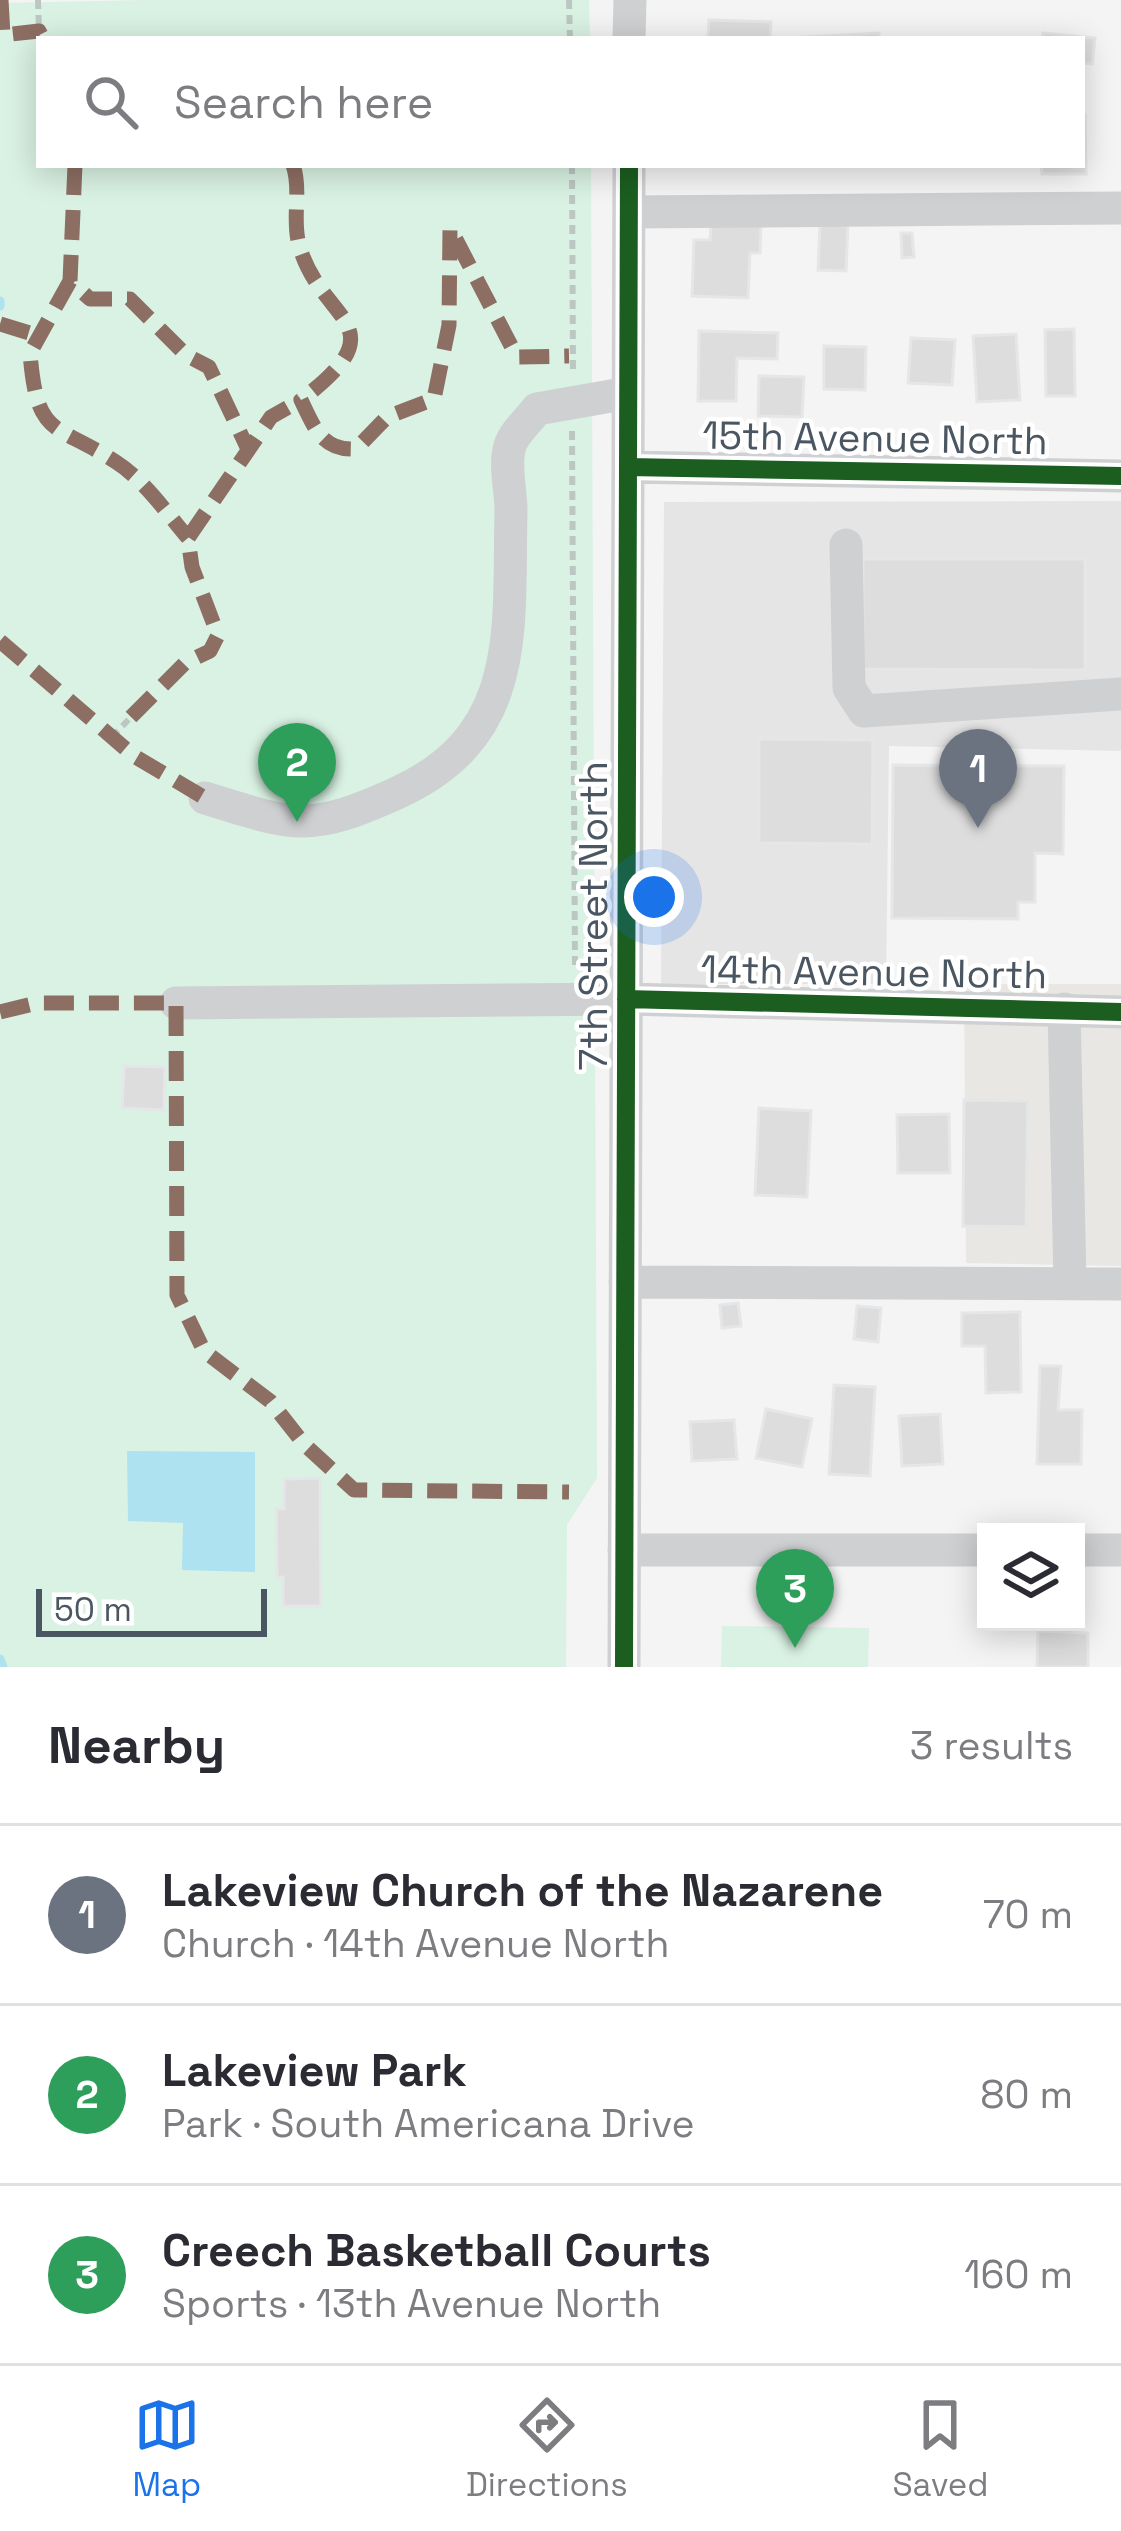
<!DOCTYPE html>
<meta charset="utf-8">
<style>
:root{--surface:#fff;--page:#f2f2f3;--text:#2b2b33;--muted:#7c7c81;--line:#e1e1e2;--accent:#1a73e8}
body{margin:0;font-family:"Space Grotesk",sans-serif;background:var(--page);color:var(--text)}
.controls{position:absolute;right:36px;bottom:36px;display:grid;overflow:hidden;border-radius:0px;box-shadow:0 6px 30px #0003}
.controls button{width:108px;height:108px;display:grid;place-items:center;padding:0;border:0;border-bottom:3px solid var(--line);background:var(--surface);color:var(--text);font:60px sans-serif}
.scale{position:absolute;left:36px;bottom:30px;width:231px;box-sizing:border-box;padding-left:12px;border:6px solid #4a5661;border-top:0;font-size:33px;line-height:42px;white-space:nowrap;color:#4a5661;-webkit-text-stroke:9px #fff;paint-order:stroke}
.you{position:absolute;left:654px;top:897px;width:42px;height:42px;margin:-30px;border:9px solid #fff;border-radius:50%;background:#1a73e8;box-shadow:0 0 0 18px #1a73e833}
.badge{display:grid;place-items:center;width:78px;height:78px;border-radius:50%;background:var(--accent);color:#fff;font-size:39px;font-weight:700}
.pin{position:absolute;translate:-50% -99px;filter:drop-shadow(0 3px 6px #0008)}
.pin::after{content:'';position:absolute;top:63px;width:42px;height:36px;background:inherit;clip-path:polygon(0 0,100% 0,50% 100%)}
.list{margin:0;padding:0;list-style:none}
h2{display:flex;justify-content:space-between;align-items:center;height:156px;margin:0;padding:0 48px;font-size:51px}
h2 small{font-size:39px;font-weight:400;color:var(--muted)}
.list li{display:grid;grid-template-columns:78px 1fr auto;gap:36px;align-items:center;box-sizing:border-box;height:180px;padding:0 48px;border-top:3px solid var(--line)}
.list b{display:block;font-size:45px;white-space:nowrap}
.list p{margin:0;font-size:39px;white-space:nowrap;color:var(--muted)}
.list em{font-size:39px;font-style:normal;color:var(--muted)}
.icon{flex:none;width:66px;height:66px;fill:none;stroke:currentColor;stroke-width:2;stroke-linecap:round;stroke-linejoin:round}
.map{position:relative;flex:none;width:1121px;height:1667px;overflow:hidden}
.search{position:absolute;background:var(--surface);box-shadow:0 6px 30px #0003;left:36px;right:36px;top:36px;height:132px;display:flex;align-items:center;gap:30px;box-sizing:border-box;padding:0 42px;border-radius:0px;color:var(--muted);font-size:45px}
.sheet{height:696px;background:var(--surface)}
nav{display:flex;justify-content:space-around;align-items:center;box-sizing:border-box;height:168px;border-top:3px solid var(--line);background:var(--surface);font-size:33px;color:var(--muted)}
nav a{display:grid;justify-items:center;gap:6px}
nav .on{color:var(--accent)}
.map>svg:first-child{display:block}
</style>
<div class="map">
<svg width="1121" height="1667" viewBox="0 0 1121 1667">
<rect width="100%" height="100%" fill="#f4f4f4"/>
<path fill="#e8e7e3" d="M964,984H1121V1266L966,1263Z"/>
<path fill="#e6e5e6" d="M1121,501V751L889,746L886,984H661L664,502Z"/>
<path fill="#d9f2e3" d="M148,0H589L590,39H39V165H591L597,1478L567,1525L566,1667H0V3Z
M722,1626L869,1628L868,1667H721Z"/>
<path fill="#aee2f0" d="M127,1451L255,1452V1572L182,1570L183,1523L128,1521Z"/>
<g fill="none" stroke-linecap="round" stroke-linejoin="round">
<path stroke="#aee2f0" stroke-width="9" d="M0,301V306
M0,1659L3,1667"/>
</g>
<path fill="#ddddde" stroke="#e5e6e7" stroke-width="3" d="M709,20L771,22L770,39H708Z
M879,33V39L788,38Z
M1043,33L1095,38L1092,64L1082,63V39H1042Z
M1085,113L1086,174H1042L1041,165H1082Z
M711,224L761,226L760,253H750L748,298L692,296L694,240H710Z
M820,224L848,225L846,271L818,270Z
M901,233H912L914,257L902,258Z
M1074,329L1075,396H1046L1045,330Z
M699,331L778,333L777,359L737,358L736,401H698Z
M1016,334L1020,400L977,402L973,336Z
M911,338L955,340L952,385L908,383Z
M824,346L866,347L865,390L824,389Z
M759,376L804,377L802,417L758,416Z
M863,559H1085V670L863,669Z
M759,739L873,740L872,844L759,843Z
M893,765L1064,766L1063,854L1035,853V902H1018V919L892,918Z
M124,1066L165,1067L164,1110L122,1108Z
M964,1100L1028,1101L1026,1227L963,1226Z
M759,1108L811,1111L807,1197L755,1195Z
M949,1114L950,1173H898L897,1115Z
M738,1303L741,1326L722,1328L720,1305Z
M857,1306L881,1308L878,1342L854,1339Z
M1020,1312L1021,1392L986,1393L985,1346H962V1313Z
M1040,1366H1061L1058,1410H1082L1081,1464H1037Z
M834,1385L875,1387L870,1476L829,1474Z
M766,1409L812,1419L802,1467L756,1458Z
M940,1414L943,1464L902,1466L899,1416Z
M734,1420L737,1459L692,1461L690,1422Z
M320,1478L321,1606H283V1577H277L276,1509H284V1479Z
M1038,1631L1088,1633V1667H1037Z"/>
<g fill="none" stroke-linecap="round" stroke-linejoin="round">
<path stroke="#bcc7c4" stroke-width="6" stroke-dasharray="9 6" stroke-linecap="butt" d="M38,0L39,31
M569,0L570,39
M572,165L573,371
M572,431L575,970
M112,737L131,717"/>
<path stroke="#ced0d2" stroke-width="33" d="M629,39L630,0
M629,212L1121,208
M628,467L1121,476
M846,545L849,688L864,711L1121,694
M205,798C295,826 309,833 397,793C524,735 508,629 511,510C511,492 504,464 510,446C513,434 529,420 537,409L628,393
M176,1003L626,999L1121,1012
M1064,1009L1070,1282
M625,1282L1121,1284
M624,1550H986
M1076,1550H1121
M624,1667L629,165"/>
<path stroke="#8d6e63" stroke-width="15" stroke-dasharray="30 15" stroke-linecap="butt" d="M1,0L3,35L39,31L43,39
M75,165L70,281L90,299H130L186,355L209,367L247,447
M293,165C302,191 291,220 300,248C323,324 401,324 301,400C314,427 322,451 356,449L387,417L434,399L449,325L450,228L517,357L569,356
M70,281L30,353C37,439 54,422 116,462C144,480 166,512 188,538
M0,324L36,335
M0,641L134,756L205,798
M131,717L185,663L210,651L218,635L192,567L188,538L271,417L301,400
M0,1012L37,1003H176L177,1295L204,1351L270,1401L304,1444L354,1490L569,1492"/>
<g stroke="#fff" stroke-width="26">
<path id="cycleway" d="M628,467L1121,476
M626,999L1121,1012
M624,1667L629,165"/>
</g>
<use href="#cycleway" stroke="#1b5e20" stroke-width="18"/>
</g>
<g text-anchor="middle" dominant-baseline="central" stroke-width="9" stroke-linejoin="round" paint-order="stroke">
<g font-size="39" fill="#4a5661" stroke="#fff">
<text transform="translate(875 438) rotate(1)">15th Avenue North</text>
<text transform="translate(593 916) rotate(-90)">7th Street North</text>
<text transform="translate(874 972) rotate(1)">14th Avenue North</text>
</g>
</g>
</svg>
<div class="controls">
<button><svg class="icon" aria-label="layers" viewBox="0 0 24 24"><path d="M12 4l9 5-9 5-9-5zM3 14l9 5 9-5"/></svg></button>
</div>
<div class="scale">50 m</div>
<div class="you"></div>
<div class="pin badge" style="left:978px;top:828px;background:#6b7280">1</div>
<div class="pin badge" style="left:297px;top:822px;background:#2e9e5b">2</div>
<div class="pin badge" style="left:795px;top:1648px;background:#2e9e5b">3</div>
<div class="search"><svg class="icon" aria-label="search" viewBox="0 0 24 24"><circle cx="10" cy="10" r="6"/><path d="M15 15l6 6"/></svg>Search here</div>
</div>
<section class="sheet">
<h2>Nearby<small>3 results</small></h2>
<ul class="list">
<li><span class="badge" style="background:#6b7280">1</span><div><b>Lakeview Church of the Nazarene</b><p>Church · 14th Avenue North</p></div><em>70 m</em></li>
<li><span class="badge" style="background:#2e9e5b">2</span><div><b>Lakeview Park</b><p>Park · South Americana Drive</p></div><em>80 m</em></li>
<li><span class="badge" style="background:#2e9e5b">3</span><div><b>Creech Basketball Courts</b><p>Sports · 13th Avenue North</p></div><em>160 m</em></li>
</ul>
</section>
<nav>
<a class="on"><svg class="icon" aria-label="map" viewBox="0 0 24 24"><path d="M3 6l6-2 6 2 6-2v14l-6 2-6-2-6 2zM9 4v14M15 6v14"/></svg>Map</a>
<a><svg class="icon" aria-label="directions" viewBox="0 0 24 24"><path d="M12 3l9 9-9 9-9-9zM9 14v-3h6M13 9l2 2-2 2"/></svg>Directions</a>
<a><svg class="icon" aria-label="saved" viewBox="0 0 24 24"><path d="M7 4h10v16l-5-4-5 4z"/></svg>Saved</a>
</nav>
